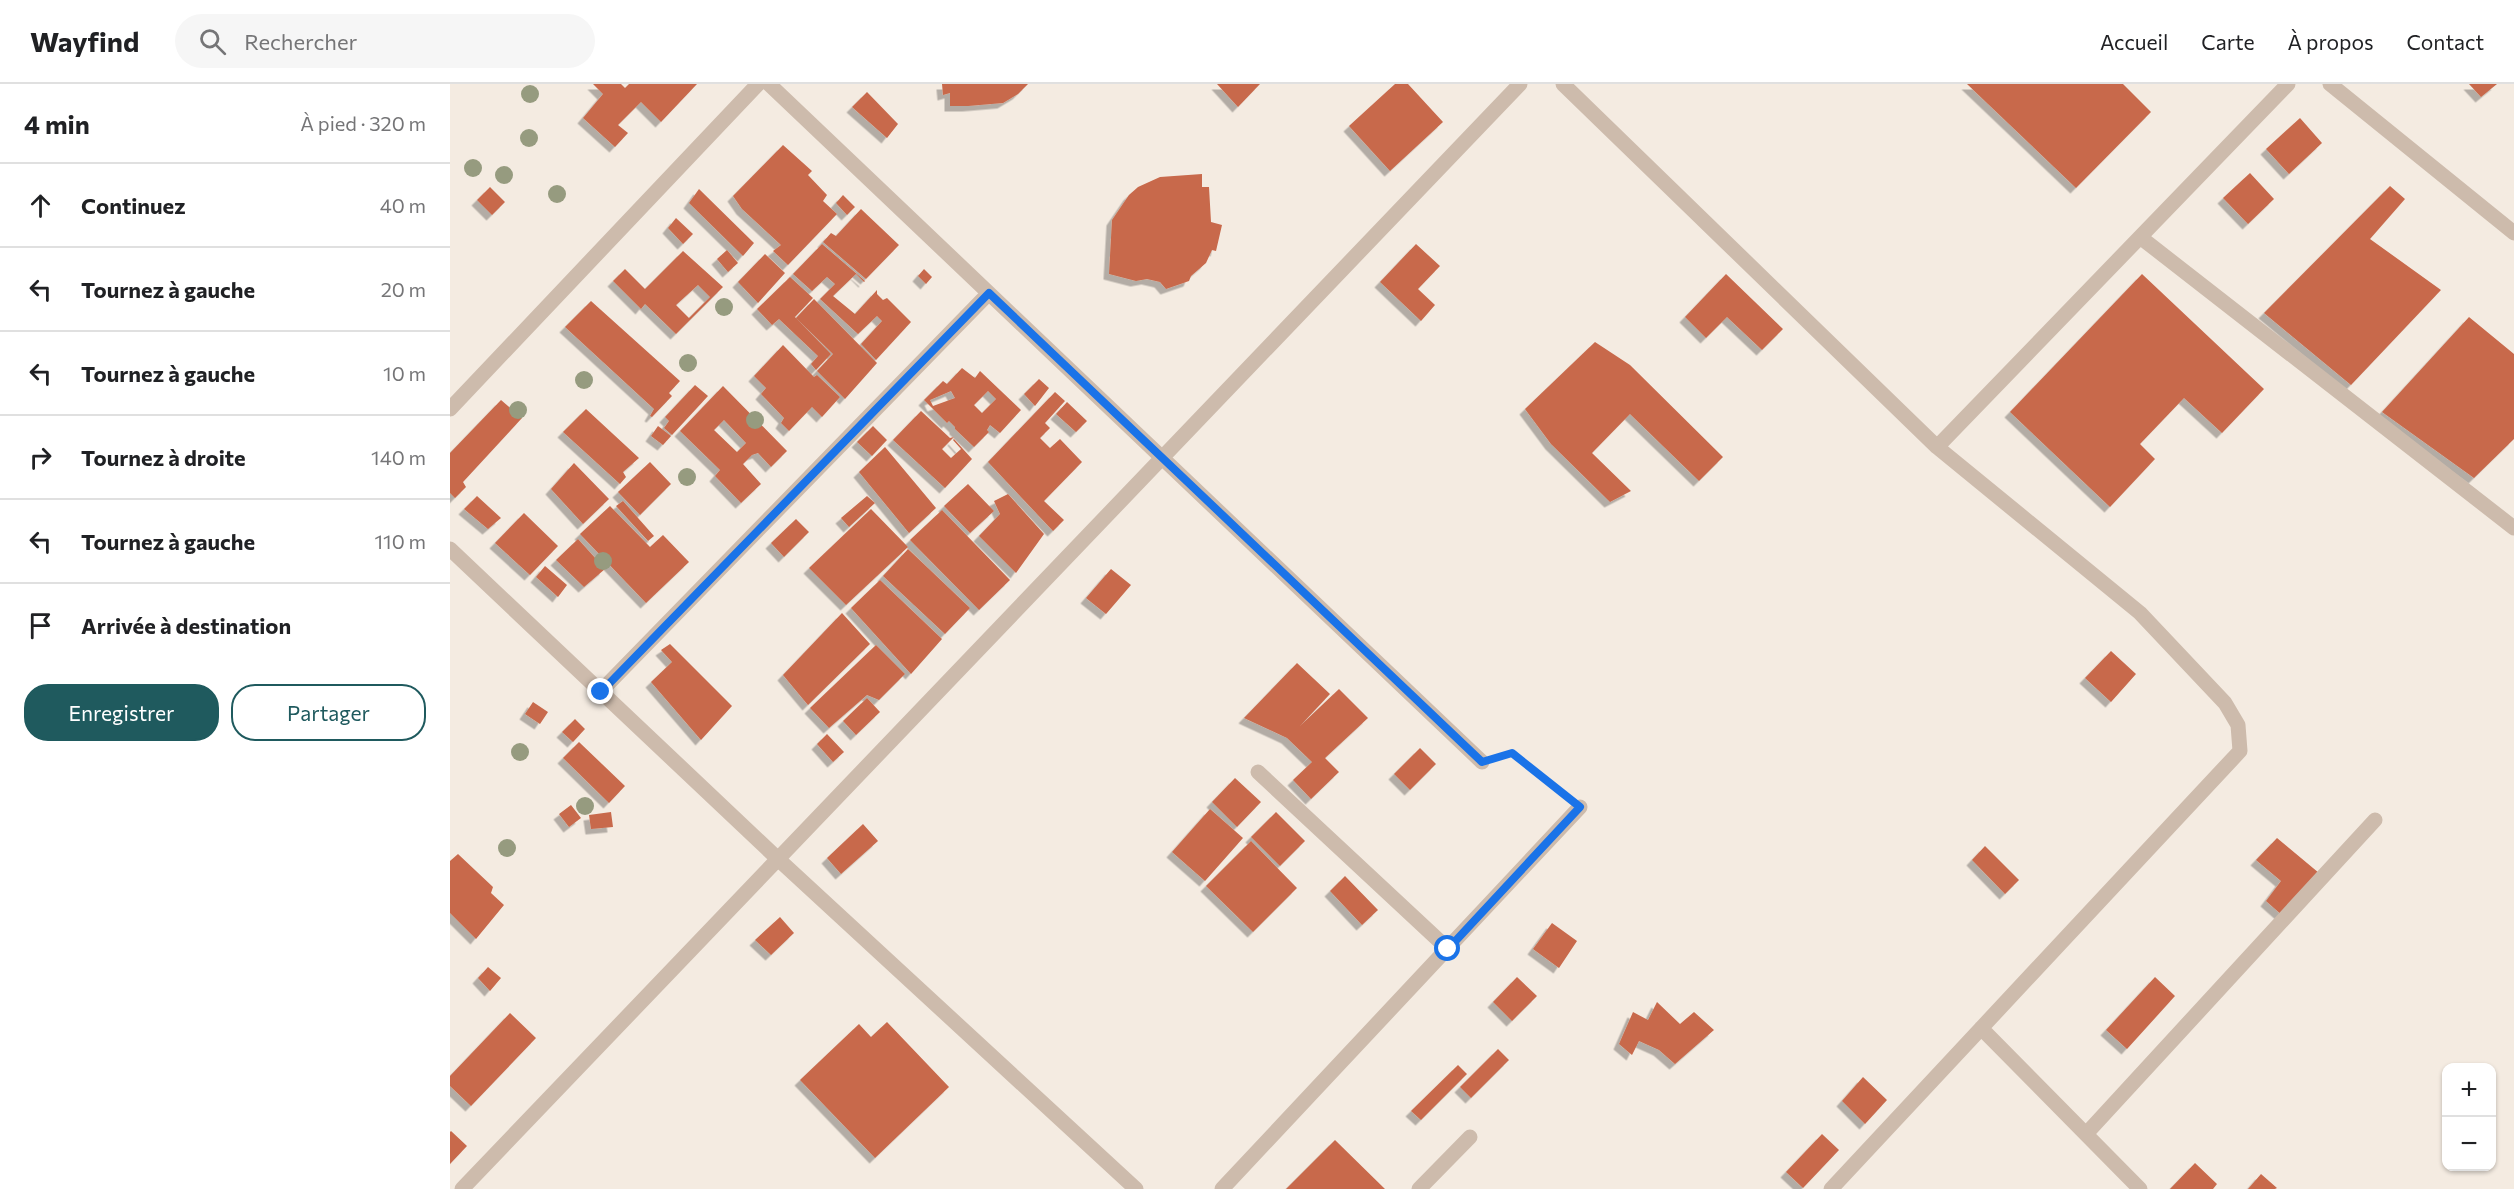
<!DOCTYPE html>
<html lang="fr">
<meta charset="utf-8">
<style>
:root{--surface:#fff;--page:#f6f6f6;--text:#202124;--muted:#757577;--line:#e0e0e0;--accent:#1f5a5e}
body{margin:0;font-family:Commissioner,sans-serif;background:var(--page);color:var(--text)}
.controls{position:absolute;right:18px;bottom:18px;display:grid;overflow:hidden;border-radius:12px;box-shadow:0 2px 4px #0004}
.controls button{width:54px;height:54px;display:grid;place-items:center;padding:0;border:0;border-bottom:2px solid var(--line);background:var(--surface);color:var(--text);font:30px sans-serif}
.stop{position:absolute;width:18px;height:18px;margin:-14px;border:4px solid #1a73e8;border-radius:50%;background:#fff}
.stop.end{background:#1a73e8;border-color:#fff;box-shadow:0 2px 6px #0008}
.list{margin:0;padding:0;list-style:none}
h2{display:flex;justify-content:space-between;align-items:center;height:78px;margin:0;padding:0 24px;font-size:26px}
h2 small{font-size:20px;font-weight:400;color:var(--muted)}
.list li{display:grid;grid-template-columns:39px 1fr auto;gap:18px;align-items:center;box-sizing:border-box;height:84px;padding:0 24px;border-top:2px solid var(--line)}
.list b{display:block;font-size:22px;white-space:nowrap}
.list em{font-size:20px;font-style:normal;color:var(--muted)}
.actions{display:flex;gap:12px;padding:18px 24px}
.actions a{flex:1;padding:14px 0;border:2px solid var(--accent);border-radius:24px;text-align:center;font-size:21px;color:var(--accent)}
.actions .main{background:var(--accent);color:#fff}
.icon{flex:none;width:33px;height:33px;fill:none;stroke:currentColor;stroke-width:2;stroke-linecap:round;stroke-linejoin:round}
.map{position:relative;flex:none;width:2064px;height:1105px;overflow:hidden}
header{display:flex;align-items:center;gap:36px;box-sizing:border-box;height:84px;padding:0 30px;background:var(--surface);border-bottom:2px solid var(--line)}
header strong{font-size:28px}
nav{display:flex;gap:33px;margin-inline-start:auto;font-size:21px}
.search{width:420px;height:54px;background:var(--page);display:flex;align-items:center;gap:15px;box-sizing:border-box;padding:0 21px;border-radius:33px;color:var(--muted);font-size:22px}
main{display:flex}
aside{flex:1;background:var(--surface)}
.map>svg:first-child{display:block}
</style>
<header>
<strong>Wayfind</strong>
<div class="search"><svg class="icon" aria-label="search" viewBox="0 0 24 24"><circle cx="10" cy="10" r="6"/><path d="M15 15l6 6"/></svg>Rechercher</div>
<nav><a>Accueil</a><a>Carte</a><a>À propos</a><a>Contact</a></nav>
</header>
<main>
<aside>
<h2>4 min<small>À pied · 320 m</small></h2>
<ul class="list">
<li><svg class="icon" aria-label="ahead" viewBox="0 0 24 24"><path d="M12 20V5M6 11l6-6 6 6"/></svg><div><b>Continuez</b></div><em>40 m</em></li>
<li><svg class="icon" aria-label="left" viewBox="0 0 24 24"><path d="M17 20v-9H6M10 6l-5 5 5 5"/></svg><div><b>Tournez à gauche</b></div><em>20 m</em></li>
<li><svg class="icon" aria-label="left" viewBox="0 0 24 24"><path d="M17 20v-9H6M10 6l-5 5 5 5"/></svg><div><b>Tournez à gauche</b></div><em>10 m</em></li>
<li><svg class="icon" aria-label="right" viewBox="0 0 24 24"><path d="M7 20v-9h11M14 6l5 5-5 5"/></svg><div><b>Tournez à droite</b></div><em>140 m</em></li>
<li><svg class="icon" aria-label="left" viewBox="0 0 24 24"><path d="M17 20v-9H6M10 6l-5 5 5 5"/></svg><div><b>Tournez à gauche</b></div><em>110 m</em></li>
<li><svg class="icon" aria-label="arrive" viewBox="0 0 24 24"><path d="M6 21V4h12l-3 4 3 4H6"/></svg><div><b>Arrivée à destination</b></div></li>
</ul>
<div class="actions"><a class="main">Enregistrer</a><a>Partager</a></div>
</aside>
<div class="map">
<svg width="2064" height="1105" viewBox="0 0 2064 1105">
<defs>
<filter id="shadow"><feDropShadow dx="-5.5" dy="5.5" stdDeviation="0" flood-color="#0004"/></filter>
</defs>
<rect width="100%" height="100%" fill="#f4ebe1"/>
<path fill="#c8694b" fill-rule="evenodd" filter="url(#shadow)" d="M143,0H171L175,4L179,0H247L211,38L191,18L168,41L178,49L165,63L133,34L153,10Z
M492,0H578L568,10L553,19L518,22H500V9L493,11Z
M767,0H810L788,23Z
M945,0H958L993,38L940,87L899,42Z
M1517,0H1673L1701,28L1626,104Z
M2019,0H2047L2031,13Z
M417,8L448,40L437,54L402,23Z
M1850,34L1872,59L1839,90L1816,65Z
M333,61L362,87L358,91L377,111L373,117L387,130L338,181L323,167L331,161L292,125L283,112Z
M1800,89L1824,115L1798,140L1773,114Z
M752,90V103H759L761,138L772,141L766,167L762,166L756,179L741,192L739,197L716,205L710,198L697,195L686,197L659,190L662,136L679,111L688,103L710,93Z
M1940,102L1955,115L1920,155L1991,206L1901,301L1814,229Z
M40,103L55,118L42,131L27,116Z
M249,105L304,159L293,172L239,119Z
M393,111L405,123L397,131L386,119Z
M411,125L449,161L416,195L373,158L381,149L386,152Z
M226,134L243,150L233,160L218,144Z
M372,160L415,197L414,198L406,190L383,212L405,230L427,206V210L433,216L437,214L461,238L426,276L411,260L432,237L427,232L408,250L370,215L385,200L377,193L362,207L343,190Z
M966,160L990,182L968,205L985,221L971,237L930,198Z
M277,166L288,179L278,188L267,175Z
M233,167L273,203L226,250L195,220L191,225L163,197L175,185L195,205ZM248,201L260,213L239,234L226,221Z
M315,170L335,189L308,219L288,198Z
M474,185L482,193L476,200L468,192Z
M1276,190L1333,245L1312,266L1277,233L1256,254L1235,233Z
M1692,190L1814,305L1772,349L1734,314L1690,360L1705,375L1660,423L1560,328Z
M340,193L363,214L345,233L343,231L381,270L366,286L361,280L368,272L329,235L322,241L307,225Z
M364,215L427,279L395,315L367,287L383,270L346,234Z
M141,217L230,297L219,309L222,312L202,333L200,332L204,325L115,243Z
M2019,233L2064,270V355L2024,394L1932,328Z
M1145,258L1180,281L1273,373L1249,397L1180,330L1142,369L1181,407L1160,418L1101,360L1075,325Z
M333,261L364,293L367,291L390,313L372,333L362,323L339,347L331,339L334,334L311,310L316,304L304,292Z
M512,284L525,294L530,287L571,326L550,349L540,341L537,346L539,348L524,363L505,345V343L499,337L497,339L474,316L493,297L497,300ZM501,307L505,314L483,322L480,316ZM538,307L546,315L532,329L524,321Z
M589,295L599,304L585,322L574,310Z
M245,301L258,312L222,351L214,344L219,337L215,333Z
M273,302L337,367L321,383L308,369L302,371L293,380L311,400L291,419L265,392L270,386L230,347ZM274,336L296,359L287,368L264,346Z
M605,308L615,317L595,339L600,344L590,354L600,364L610,355L632,378L594,417L614,436L603,447L538,378Z
M51,316L72,334L13,398L16,403L5,414L0,409V369Z
M617,318L637,337L626,348L606,330Z
M136,325L189,374L173,388L176,393L170,400L113,348Z
M471,327L500,354L504,353L492,365L501,374L511,365L503,356L504,355L522,375L495,404L443,356Z
M208,342L221,352L213,361L201,352Z
M423,342L437,356L422,372L407,358Z
M435,363L486,424L459,449L409,388Z
M200,378L221,400L190,431L168,408Z
M124,379L159,415L133,440L101,405Z
M518,400L544,427L520,449L494,422Z
M558,410L594,450L566,489L529,452L550,430L544,417Z
M27,412L51,434L38,445L14,425Z
M417,412L425,419L399,443L391,434Z
M173,417L204,452L198,457L166,422Z
M160,422L200,463L213,451L239,478L196,519L130,450Z
M421,425L458,463L396,521L359,484Z
M492,426L560,496L529,526L460,456Z
M74,429L108,462L80,491L45,459Z
M346,435L359,448L334,473L321,459Z
M128,455L155,485L134,503L106,476Z
M458,465L520,524L495,550L433,492Z
M95,482L117,501L108,513L86,493Z
M661,485L681,501L656,530L636,514Z
M430,496L492,555L461,590L401,524Z
M392,529L420,560L358,621L333,591Z
M220,560L282,622L251,656L201,598L222,578L211,566Z
M426,561L455,590L429,616L417,611L379,644L360,624Z
M1661,567L1686,590L1661,618L1635,594Z
M847,579L880,610L850,642L889,605L918,634L875,674L889,688L861,715L843,696L862,678L837,654L794,634Z
M417,614L430,628L406,651L393,637Z
M83,618L98,628L90,640L75,630Z
M125,635L135,645L123,658L112,648Z
M377,650L394,668L383,678L367,660Z
M129,658L175,702L159,719L113,674Z
M970,664L986,680L960,706L944,690Z
M785,694L811,718L787,743L762,718Z
M121,721L131,734L119,743L109,730Z
M760,725L793,754L755,797L722,768Z
M161,728L163,743L141,745L139,731Z
M826,728L855,757L830,782L801,753Z
M413,740L428,757L391,790L377,774Z
M1827,754L1869,789L1833,832L1816,817L1831,797L1806,776Z
M801,757L847,804L803,848L756,802Z
M1535,762L1569,796L1555,810L1522,776Z
M8,770L43,803L41,809L54,821L26,855L0,829V777Z
M895,792L928,826L912,841L880,807Z
M330,833L344,849L321,871L305,856Z
M1102,839L1127,857L1109,884L1083,865Z
M38,883L51,894L40,907L28,894Z
M1067,893L1087,912L1062,937L1043,918Z
M1705,893L1725,912L1677,965L1656,946Z
M1207,918L1230,940L1244,928L1264,946L1225,980L1209,966L1189,957L1182,971L1169,960L1183,928L1198,936Z
M60,929L86,954L21,1022L0,1002V992Z
M437,938L499,1003L425,1074L350,996L409,940L421,953Z
M1048,965L1059,976L1021,1014L1010,1003Z
M1008,981L1017,990L971,1036L961,1027Z
M1413,993L1437,1016L1415,1040L1392,1017Z
M1,1047L17,1062L0,1080V1048Z
M1372,1050L1389,1066L1353,1104L1336,1088Z
M885,1056L935,1105H836Z
M1745,1079L1767,1100L1763,1105H1720Z
M1811,1090L1827,1104L1825,1105H1798Z"/>
<g fill="none" stroke-linecap="round" stroke-linejoin="round">
<path stroke="#b9a596" stroke-width="4" stroke-dasharray="3 3" stroke-linecap="butt" d="M1054,671L1062,669L1111,708"/>
<path stroke="#cdbbac" stroke-width="15" d="M319,0L1032,678
M1113,0L1487,363L1690,529L1775,619L1788,641L1790,667L1381,1105
M1880,0L2064,149
M1690,153L2064,444
M0,325L308,0
M1487,363L1838,0
M0,465L328,775L686,1105
M151,607L539,209
M808,688L998,865
M1531,944L1690,1105
M1636,1050L1925,736
M12,1105L1070,0
M772,1105L1130,723
M969,1105L1020,1053"/>
</g>
<g fill="#969b7f">
<circle cx="80" cy="10" r="9"/>
<circle cx="79" cy="54" r="9"/>
<circle cx="23" cy="84" r="9"/>
<circle cx="54" cy="91" r="9"/>
<circle cx="107" cy="110" r="9"/>
<circle cx="274" cy="223" r="9"/>
<circle cx="238" cy="279" r="9"/>
<circle cx="134" cy="296" r="9"/>
<circle cx="68" cy="326" r="9"/>
<circle cx="305" cy="336" r="9"/>
<circle cx="237" cy="393" r="9"/>
<circle cx="153" cy="477" r="9"/>
<circle cx="70" cy="668" r="9"/>
<circle cx="135" cy="722" r="9"/>
<circle cx="57" cy="764" r="9"/>
</g>
<g fill="none" stroke-linecap="round" stroke-linejoin="round">
<path stroke="#1a73e8" stroke-width="8" d="M151,608L539,209L1032,678L1062,669L1130,723L998,865"/>
</g>
</svg>
<div class="controls">
<button>+</button>
<button>−</button>
</div>
<div class="stop" style="left:998px;top:865px"></div>
<div class="stop end" style="left:151px;top:608px"></div>
</div>
</main>
